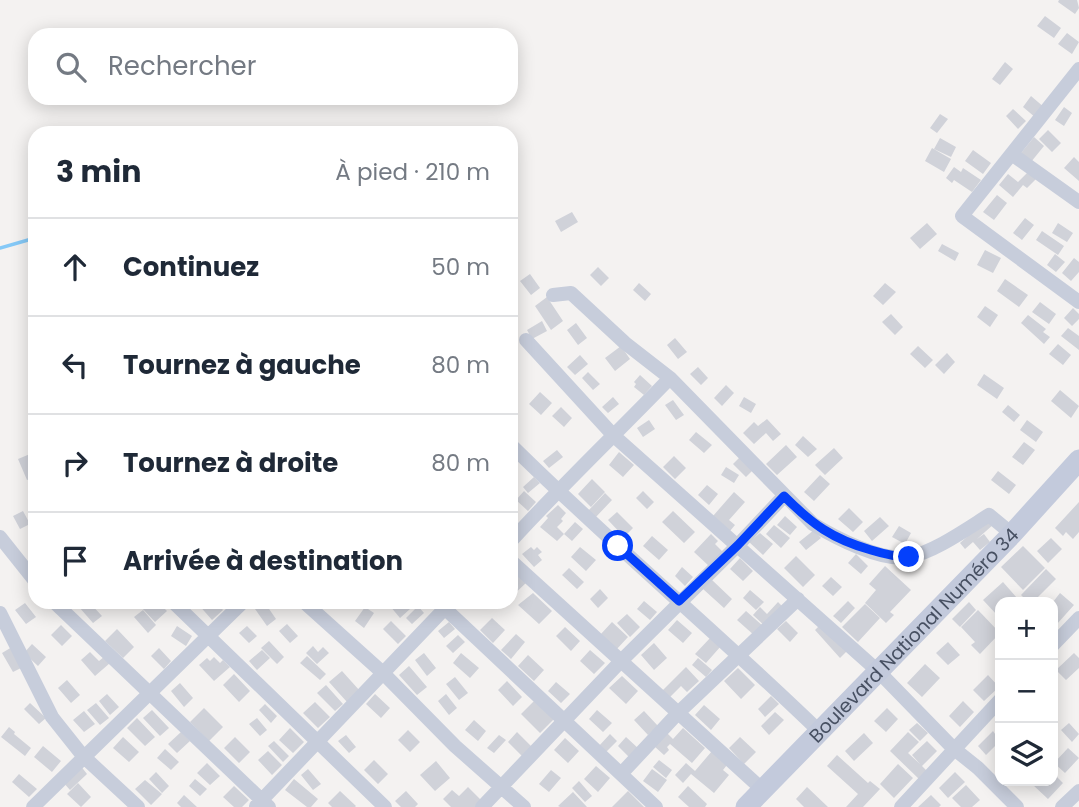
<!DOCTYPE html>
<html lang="fr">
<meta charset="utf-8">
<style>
:root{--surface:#fff;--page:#f2f2f3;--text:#1f2937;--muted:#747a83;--line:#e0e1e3}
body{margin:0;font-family:Poppins,sans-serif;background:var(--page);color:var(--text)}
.controls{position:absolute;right:21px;bottom:21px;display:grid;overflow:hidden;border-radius:14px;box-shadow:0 4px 18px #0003}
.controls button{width:63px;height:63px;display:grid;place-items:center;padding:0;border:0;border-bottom:2px solid var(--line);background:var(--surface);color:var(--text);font:35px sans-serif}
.stop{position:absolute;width:21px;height:21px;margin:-16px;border:5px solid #0440fb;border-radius:50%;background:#fff}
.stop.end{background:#0440fb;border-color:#fff;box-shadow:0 2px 7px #0008}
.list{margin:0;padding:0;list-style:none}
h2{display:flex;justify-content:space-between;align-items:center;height:91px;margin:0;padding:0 28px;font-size:30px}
h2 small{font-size:23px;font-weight:400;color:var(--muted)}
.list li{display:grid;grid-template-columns:46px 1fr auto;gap:21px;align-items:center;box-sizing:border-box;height:98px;padding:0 28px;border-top:2px solid var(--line)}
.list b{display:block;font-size:26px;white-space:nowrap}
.list em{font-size:23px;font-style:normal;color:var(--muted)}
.icon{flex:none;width:38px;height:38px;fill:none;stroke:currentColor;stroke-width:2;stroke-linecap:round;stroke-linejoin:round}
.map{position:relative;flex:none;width:1079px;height:807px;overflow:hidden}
.search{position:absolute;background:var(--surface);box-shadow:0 4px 18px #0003;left:28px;top:28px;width:490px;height:77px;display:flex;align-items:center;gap:18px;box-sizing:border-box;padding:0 24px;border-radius:21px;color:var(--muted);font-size:26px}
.panel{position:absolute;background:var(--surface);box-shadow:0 4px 18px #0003;left:28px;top:126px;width:490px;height:483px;border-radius:21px}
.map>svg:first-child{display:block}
</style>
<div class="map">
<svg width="1079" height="807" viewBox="0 0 1079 807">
<rect width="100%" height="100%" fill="#f4f2f1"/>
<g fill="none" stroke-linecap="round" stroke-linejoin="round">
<path stroke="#85c9f7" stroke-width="3.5" d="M0,248L35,238"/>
</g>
<path fill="#d0d2d9" d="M1059,0H1077L1079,8L1075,14L1058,2Z
M1045,16L1061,28L1054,38L1037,26Z
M1067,33L1079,42L1072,54L1058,44Z
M1005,62L1013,69L1000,85L992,79Z
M1031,96L1045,108L1036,118L1023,107Z
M1064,107L1072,113L1064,126L1055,120Z
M1013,109L1026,121L1018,129L1006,116Z
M940,114L948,119L937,133L930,128Z
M1048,130L1061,143L1052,152L1039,139Z
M1034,137L1044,146L1031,162L1021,153Z
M940,138L956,147L951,157L934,149Z
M932,148L951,159L944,172L925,161Z
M973,150L991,163L983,174L965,161Z
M1074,157L1079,162V181L1064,168Z
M954,167L961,172L963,168L981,180L972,192L954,180L952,183L946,178Z
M1028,172L1036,179L1027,188L1023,185L1013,197L999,185L1008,174L1018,182Z
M997,195L1007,203L994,220L983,212Z
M572,212L578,222L561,232L555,221Z
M1025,218L1034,225L1022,240L1013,233Z
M927,223L937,234L920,249L910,238Z
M1058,223L1073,233L1067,242L1052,233Z
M1042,231L1064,246L1058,255L1036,240Z
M942,244L959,253L955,261L938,251Z
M985,250L1001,258L993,273L977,265Z
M1055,254L1065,262L1056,272L1047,265Z
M1074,258L1079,262V272L1071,281L1062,273Z
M598,267L609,278L601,286L590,275Z
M530,274L540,288L531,295L520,281Z
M1005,279L1028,295L1019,307L997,291Z
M639,283L651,294L645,301L633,290Z
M885,283L896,292L883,305L873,296Z
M547,297L563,321L551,330L535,306Z
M1040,302L1056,314L1049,324L1032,312Z
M985,306L998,315L990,327L977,317Z
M1073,308L1079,314V319L1072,326L1064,318Z
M891,314L903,327L895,335L882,322Z
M1028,315L1046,329L1043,332L1050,337L1044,344L1021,323Z
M542,321L547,331L532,339L527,330Z
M576,323L587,338L578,345L567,330Z
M1068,328L1079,336V350L1061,336Z
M675,338L687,352L678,359L667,345Z
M1058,344L1071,355L1063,365L1049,354Z
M621,346L630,359L615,371L605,358Z
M918,346L933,360L925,368L910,354Z
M947,353L955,362L944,374L935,365Z
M580,355L588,364L575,375L567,367Z
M698,367L708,378L701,385L690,374Z
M588,372L600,384L593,390L582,378Z
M984,374L1004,388L997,399L977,385Z
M640,375L652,386L644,395L634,387L636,384L634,382Z
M726,385L734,393L722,406L714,398Z
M1060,390L1079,406L1071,418L1051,401Z
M540,392L552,403L541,415L529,404Z
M613,397L619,404L608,413L602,407Z
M744,397L756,404L751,413L739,406Z
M673,400L684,415L676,420L665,405Z
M1008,405L1020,415L1014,422L1002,412Z
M561,407L572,418L564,427L552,416Z
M767,419L781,434L773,441L766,433L754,444L743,433L754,422L758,426Z
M649,420L655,429L643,437L637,428Z
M1027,420L1043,432L1036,442L1020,430Z
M696,432L712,445L704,453L689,440Z
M803,436L817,449L808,457L795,445Z
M1024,442L1035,450L1023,465L1012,457Z
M786,445L797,457L777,475L766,464Z
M834,448L843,458L825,475L815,465Z
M557,450L563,457L549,468L543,461Z
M619,452L634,465L623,477L609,465Z
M30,454L35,465V477L27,480L18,459Z
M674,456L686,468L675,479L663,467Z
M741,456L754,469L746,477L733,464Z
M726,467L739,475L734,483L721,475Z
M998,471L1016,485L1009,494L991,480Z
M820,475L830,484L814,501L804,492Z
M534,477L540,483L528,493L523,487Z
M592,479L605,492L591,507L578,494Z
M707,485L718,494L709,505L698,495Z
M524,491L536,502L528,511L516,500Z
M643,491L654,502L647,509L636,498Z
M734,492L745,502L729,520L735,525L730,531L713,516Z
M605,493L612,500L595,518L588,511Z
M1079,502V532L1073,539L1066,532L1063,536L1055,528Z
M558,505L566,513L561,519L563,521L557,527L564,534L557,541L540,527L548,518L546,516Z
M849,508L863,522L853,532L838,519Z
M23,511L30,524L20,529L13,516Z
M673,511L695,532L684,543L662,522Z
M617,512L633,528L624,537L608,520Z
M785,516L797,527L790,535L777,525Z
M880,517L889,526L872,541L864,531Z
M988,518L994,524L977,539L984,534L990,542L980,550L973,542L965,549L960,543Z
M575,522L583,529L572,541L564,534Z
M774,525L790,538L781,548L766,534Z
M899,526L911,533L905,544L892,537Z
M814,530L821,538L806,550L799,542Z
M760,533L773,544L763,555L749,542Z
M711,534L718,541L715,544L725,554L711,568L694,552Z
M652,536L668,550L659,560L643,546Z
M1051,538L1062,549L1048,563L1037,551Z
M1023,546L1045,568L1023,590L1001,567Z
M531,547L534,550L537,547L542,552L538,555L542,560L534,567L522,554Z
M580,547L596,560L586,571L571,557Z
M856,554L868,566L861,574L848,563Z
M796,556L815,575L803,587L784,568Z
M740,558L753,571L743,581L730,569Z
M885,566L911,590L890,612L894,615L886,623L865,603L876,590L869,584Z
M511,567L526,583L511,597Z
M682,567L693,577L685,586L675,576Z
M569,568L584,582L577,589L562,575Z
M1046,569L1056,579L1033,602H1028L1021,595Z
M831,577L842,587L833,596L822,586Z
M712,580L732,599L724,608L703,589Z
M1003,582L1017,598L1013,602H1000V614L998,616L983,600Z
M600,589L608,598L598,608L590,599Z
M750,590L764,602L756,610L743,598Z
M533,593L552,611L539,624L518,605Z
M1060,593L1074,605L1057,624L1053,620V602Z
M644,601L657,612L650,620L637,609Z
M848,601L855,608L841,623L833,616Z
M85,602H89L102,616L93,623L79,607Z
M150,602H158L167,611L155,622L142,608Z
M200,602H216L223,610L212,620L198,604Z
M395,602H404L410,609L400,618L390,606Z
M778,602L784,608L766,627L753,615L760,607L767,614Z
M969,602L976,610L960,627L952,619Z
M25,603L36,617L26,624L15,610Z
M265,603L276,619L267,626L255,609Z
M865,604L880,618L858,642L842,627Z
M418,606L424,613L412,624L406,618Z
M365,607L374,613L364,628L355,621Z
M143,610L156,625L148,633L134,617Z
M978,610L1000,633L980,654L971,645L975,642L961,627Z
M746,611L763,626L755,636L737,620Z
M627,614L640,627L630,637L617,623Z
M492,618L505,630L493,643L480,630Z
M677,620L692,633L683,643L668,630Z
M391,621L406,636L398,644L383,629Z
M786,621L798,633L790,642L777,629Z
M449,622L455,629L444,638L438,631Z
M612,622L628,637L616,650L600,635Z
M287,624L298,636L290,643L279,631Z
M821,624L848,650L840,658L815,630Z
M61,625L72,636L62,646L51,635Z
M177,626L192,636L186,646L171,636Z
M247,626L257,636L249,643L239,633Z
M565,627L580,641L571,651L556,636Z
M117,629L134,647L123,658L105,641Z
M516,634L525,642L511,659L501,650Z
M458,635L465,642L453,653L446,646Z
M711,637L721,646L706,663L695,654Z
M269,641L284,657L277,664L261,648Z
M948,642L960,655L948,665L936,653Z
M654,643L667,658L654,670L641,655Z
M32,644L46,657L38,666L24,653Z
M313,646L318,652L323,647L329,653L317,664L306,653Z
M12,647L23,667L13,672L2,653Z
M159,648L171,661L164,669L151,656Z
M262,650L270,658L257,670L249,661Z
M590,650L605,663L594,674L580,661Z
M90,652L99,661L105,656L110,663L95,676L81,660Z
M424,653L436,668L427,676L415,660Z
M461,653L479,668L470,678L453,663Z
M1074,653L1079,658V668L1066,680L1056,670Z
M528,655L544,670L534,681L518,666Z
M307,656L326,674L320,680L300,663Z
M214,657L220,663L223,660L230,667L214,681L199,665L207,658L210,661Z
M698,658L712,670L706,677L692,665Z
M925,664L940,678L922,697L907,683Z
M409,666L427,687L417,695L399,675Z
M686,667L699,681L687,692L681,686L669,698L662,691Z
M738,668L755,685L741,699L724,681Z
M342,671L360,691L347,702L329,682Z
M234,674L250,691L239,702L223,685Z
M988,675L999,687L984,701L973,690Z
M622,676L638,691L626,704L609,688Z
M455,677L468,693L459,700L446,684Z
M67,680L80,695L71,703L58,688Z
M507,681L522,697L513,706L498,690Z
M556,682L570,694L561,703L548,691Z
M180,683L193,698L184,707L171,691Z
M326,685L343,704L335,711L317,693Z
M107,694L119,707L110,715L99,701Z
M375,694L390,708L381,718L366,704Z
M446,694L457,708L449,715L438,701Z
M771,696L779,704L765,717L758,709Z
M535,700L554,719L540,733L521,714Z
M963,701L974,712L960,727L949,716Z
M315,702L330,717L318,728L303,713Z
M30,703L46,718L39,724L24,709Z
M96,703L109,718L100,725L87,710Z
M265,704L277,716L271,723L259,710Z
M704,705L720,719L711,730L695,715Z
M204,708L223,727L209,741L190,722Z
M887,708L898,719L886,732L874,721Z
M152,710L169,728L160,736L143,718Z
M597,710L612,723L603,732L589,719Z
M84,711L95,724L84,732L73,720Z
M644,711L658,726L648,735L634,720Z
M775,712L784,720L769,735L761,726Z
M137,718L155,737L145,746L127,728Z
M257,718L267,730L260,736L249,724Z
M474,720L486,731L478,741L465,730Z
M917,723L928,733L920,741L909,730Z
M1069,723L1079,734L1072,742L1061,730Z
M9,727L15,732L14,734L31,748L25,756L1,737Z
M290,728L304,742L293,753L279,740Z
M683,728L705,748L692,763L670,744L667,747L669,750L664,755L654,746L667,733L673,739Z
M408,730L420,742L410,752L398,740Z
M993,731L1000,741L986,755L978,746Z
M181,732L190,741L177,753L168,744Z
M517,732L532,747L522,756L508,742Z
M908,732L919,742L908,753L920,764L912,755L927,741L937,751L922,766L927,771L919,779L890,751Z
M864,733L873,743L854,761L845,751Z
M610,734L617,741L605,753L598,747Z
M346,735L356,747L349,753L338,741Z
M499,735L506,740L494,753L487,748Z
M123,737L139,752L129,762L113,748Z
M235,737L250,752L239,763L224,748Z
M626,737L639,749L630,758L618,746Z
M740,737L756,752L744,764L729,748Z
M565,738L579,751L568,763L554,750Z
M274,741L289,756L283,762L268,746Z
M43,746L61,761L52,772L34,757Z
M1068,748L1079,758L1065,773L1054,763Z
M165,749L179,762L171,770L157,758Z
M268,751L282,765L272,775L258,760Z
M712,751L727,765L723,770L729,775L714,793L691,774L683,783L675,775L686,763L695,771Z
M837,755L868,783L870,781L880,789L863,807H846L858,794L827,766Z
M374,760L388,774L378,784L364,770Z
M659,760L672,770L666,778L653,767Z
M436,761L450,778L435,791L420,775Z
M207,763L220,776L210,785L197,773Z
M898,764L913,778L894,798L880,784Z
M80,765L87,774L70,790L62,781Z
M596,766L610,778L598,792L584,779Z
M308,769L321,784L313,790L301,775Z
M652,769L667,780L658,792L643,781Z
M551,770L561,778L549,792L539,784Z
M156,772L169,786L162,793L149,779Z
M955,772L965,782L948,798L939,788Z
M1053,773L1063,783L1048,799L1033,785L1037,781H1053Z
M19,774L37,789L29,797L12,782Z
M195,779L207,789L200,796L189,786Z
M294,779L318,799L311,807H307L285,790Z
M145,780L162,794L151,805L135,789Z
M579,781L592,796L585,802L572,788Z
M78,783L91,797L81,807L67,794Z
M966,785L980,800L972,807H961L952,798Z
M234,786L249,800L242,807H234L223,797Z
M688,786L707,804L705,807H689L678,797Z
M468,787L483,802L478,807H451L443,799L452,790L459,796Z
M807,787L828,807H804L796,799Z
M340,791L356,806L355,807H332L328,803Z
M406,791L418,804L415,807H401L395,801Z
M628,791L644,807H612Z
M573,792L587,807H560L558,806Z
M184,795L197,807H181L177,803Z
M931,795L941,805L939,807H918Z"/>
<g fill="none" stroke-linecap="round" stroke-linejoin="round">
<path stroke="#c7cddb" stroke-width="14" d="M1079,69L962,216L1079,302
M1013,155L1079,202
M553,295L571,293L625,343L670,378L813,524C834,537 882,562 908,557C933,553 968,528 989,515L1012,534
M526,340L614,436L879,672L953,748L978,768L1017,807
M511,445C611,544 719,634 820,732
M0,537L35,581
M511,541C562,485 617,433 670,378
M511,561L763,790
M54,602L269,807
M173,602L385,807
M304,602L383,673L455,746L524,807
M438,602L656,807
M0,613L52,717L83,756L138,807
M1053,645L1079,618
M621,774L678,713L798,599
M256,806L450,603
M33,807L243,602
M482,807L621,661L738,545L784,496
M901,807L1000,700
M1062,807L1079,791"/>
<path stroke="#c3cadc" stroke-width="21" id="s1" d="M746,807L1012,534L1079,460"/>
</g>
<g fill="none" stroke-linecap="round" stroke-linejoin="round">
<path stroke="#0440fb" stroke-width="9" d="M618,546L679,601L738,545L784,496C812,524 832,539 871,550C884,554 895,557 909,557"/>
</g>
<g text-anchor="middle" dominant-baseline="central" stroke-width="7" stroke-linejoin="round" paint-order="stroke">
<g font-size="19" fill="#475062" stroke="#fff">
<text stroke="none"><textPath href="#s1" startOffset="240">Boulevard National Numéro 34</textPath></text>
</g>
</g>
</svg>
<div class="controls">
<button>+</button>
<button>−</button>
<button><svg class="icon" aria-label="layers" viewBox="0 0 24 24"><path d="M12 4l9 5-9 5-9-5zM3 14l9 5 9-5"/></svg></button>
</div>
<div class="stop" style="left:618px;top:546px"></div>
<div class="stop end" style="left:909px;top:557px"></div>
<div class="search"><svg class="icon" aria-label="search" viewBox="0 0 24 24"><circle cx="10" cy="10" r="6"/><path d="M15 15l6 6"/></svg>Rechercher</div>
<section class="panel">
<h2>3 min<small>À pied · 210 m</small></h2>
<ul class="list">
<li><svg class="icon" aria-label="ahead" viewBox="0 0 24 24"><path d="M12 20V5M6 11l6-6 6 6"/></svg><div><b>Continuez</b></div><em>50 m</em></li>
<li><svg class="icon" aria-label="left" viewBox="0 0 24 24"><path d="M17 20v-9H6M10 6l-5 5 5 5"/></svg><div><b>Tournez à gauche</b></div><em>80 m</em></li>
<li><svg class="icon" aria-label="right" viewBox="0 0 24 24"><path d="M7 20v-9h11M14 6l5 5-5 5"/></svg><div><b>Tournez à droite</b></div><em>80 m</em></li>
<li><svg class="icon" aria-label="arrive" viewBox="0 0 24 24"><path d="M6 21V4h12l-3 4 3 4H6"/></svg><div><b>Arrivée à destination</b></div></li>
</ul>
</section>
</div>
